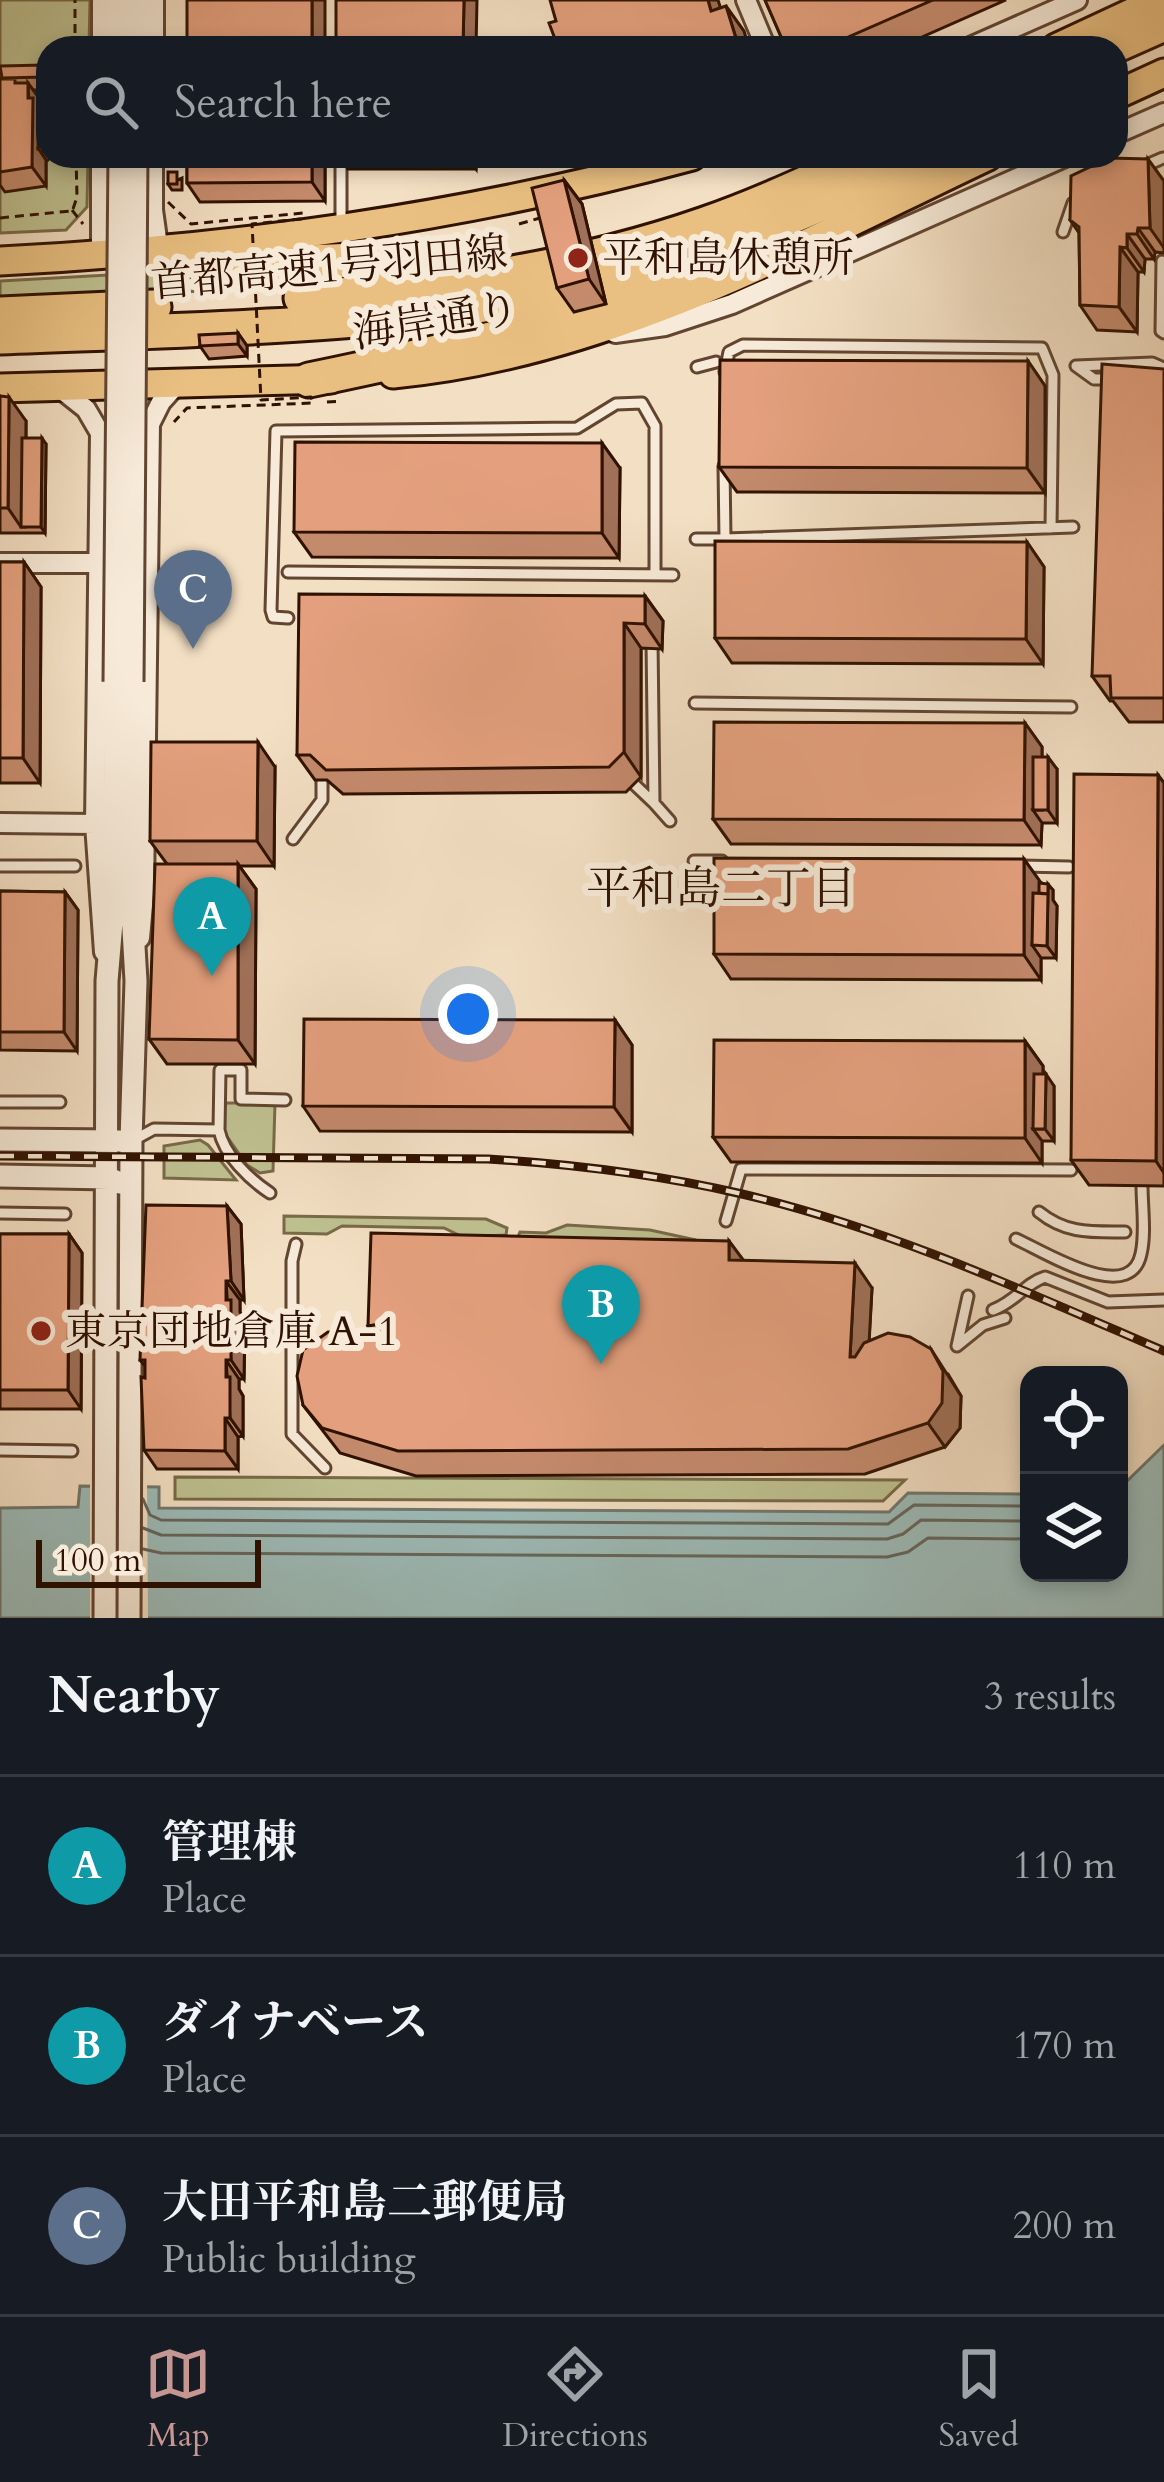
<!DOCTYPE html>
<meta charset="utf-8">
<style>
:root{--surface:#171b24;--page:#20242c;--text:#f1f3f6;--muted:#9ea1a6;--line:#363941;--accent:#c59692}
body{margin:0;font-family:Cardo,"Noto Serif JP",serif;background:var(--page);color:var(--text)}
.controls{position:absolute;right:36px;bottom:36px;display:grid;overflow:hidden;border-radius:24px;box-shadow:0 6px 18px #0003}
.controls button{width:108px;height:108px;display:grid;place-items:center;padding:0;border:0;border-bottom:3px solid var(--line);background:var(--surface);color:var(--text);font:60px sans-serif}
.scale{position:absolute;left:36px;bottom:30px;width:225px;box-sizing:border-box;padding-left:12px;border:6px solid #301200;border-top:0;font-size:33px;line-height:42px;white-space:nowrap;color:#301200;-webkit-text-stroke:9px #f7ead8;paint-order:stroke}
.you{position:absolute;left:468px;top:1014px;width:42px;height:42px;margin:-30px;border:9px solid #fff;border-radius:50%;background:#1a73e8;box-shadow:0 0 0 18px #1a73e833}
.badge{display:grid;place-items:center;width:78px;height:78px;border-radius:50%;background:var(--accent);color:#fff;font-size:39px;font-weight:700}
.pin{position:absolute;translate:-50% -99px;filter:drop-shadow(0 3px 6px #0008)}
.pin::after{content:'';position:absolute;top:63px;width:42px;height:36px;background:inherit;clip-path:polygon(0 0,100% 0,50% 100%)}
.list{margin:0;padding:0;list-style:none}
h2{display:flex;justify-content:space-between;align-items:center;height:156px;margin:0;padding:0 48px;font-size:51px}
h2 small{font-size:39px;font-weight:400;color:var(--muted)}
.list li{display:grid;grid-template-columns:78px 1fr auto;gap:36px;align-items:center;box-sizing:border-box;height:180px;padding:0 48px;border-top:3px solid var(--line)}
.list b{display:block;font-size:45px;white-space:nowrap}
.list p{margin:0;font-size:39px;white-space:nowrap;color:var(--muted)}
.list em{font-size:39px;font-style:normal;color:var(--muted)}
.icon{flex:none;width:66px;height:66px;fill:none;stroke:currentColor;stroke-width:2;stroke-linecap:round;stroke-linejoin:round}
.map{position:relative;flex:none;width:1164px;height:1618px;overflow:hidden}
.search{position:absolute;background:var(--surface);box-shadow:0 6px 18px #0003;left:36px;right:36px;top:36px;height:132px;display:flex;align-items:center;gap:30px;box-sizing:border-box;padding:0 42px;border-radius:36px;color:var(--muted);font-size:45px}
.sheet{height:696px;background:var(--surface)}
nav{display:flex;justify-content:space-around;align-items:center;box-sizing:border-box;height:168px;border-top:3px solid var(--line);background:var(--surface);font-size:33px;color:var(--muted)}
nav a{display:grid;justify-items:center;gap:6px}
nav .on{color:var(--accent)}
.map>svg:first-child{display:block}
</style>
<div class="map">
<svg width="1164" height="1618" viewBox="0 0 1164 1618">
<rect width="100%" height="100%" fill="#f3dfc3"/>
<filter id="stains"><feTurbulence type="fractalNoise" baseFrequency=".00167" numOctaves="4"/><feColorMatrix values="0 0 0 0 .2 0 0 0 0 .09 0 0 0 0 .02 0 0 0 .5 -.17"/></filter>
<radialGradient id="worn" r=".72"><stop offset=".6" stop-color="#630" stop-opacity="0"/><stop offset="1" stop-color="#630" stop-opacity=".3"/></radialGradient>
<path fill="#bfc191" stroke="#786a48" stroke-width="3" d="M0,0H90L89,48H48V156H88L87,207L66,230L0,233Z
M180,271L181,279L329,274L234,289L0,303V281Z
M226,1103H275L273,1171L260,1173L247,1165L221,1128Z
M200,1140L208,1145L236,1180L164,1178V1146Z
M284,1216L486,1219L507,1228L506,1235L463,1237L444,1228L342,1226L327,1234L284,1233Z
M567,1225L650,1230L696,1240L517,1239L520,1232L546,1233Z
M175,1477L905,1480L883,1501L175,1499Z"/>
<path fill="#9dbcb9" stroke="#71786f" stroke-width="3" d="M1164,1445V1618H0V1508L78,1507L80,1486L159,1487V1508L889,1512L908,1493L1029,1494V1573H1119V1489Z"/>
<path fill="#f3dfc3" d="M90,1480L147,1481L148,1618H90Z"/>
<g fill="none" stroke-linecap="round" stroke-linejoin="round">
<path stroke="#66675c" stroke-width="3" d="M143,1499L150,1515L161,1520L888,1524L914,1505L1029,1506
M143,1528L161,1535L887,1539L903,1534L921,1520L1029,1521
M143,1549L161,1553L887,1557L908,1552L928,1538L1029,1539"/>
<g stroke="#614531" stroke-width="15">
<path id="service" d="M1140,168L1163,158
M341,225V156
M1063,232L1073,203
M1162,261L1161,331L1164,333
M1076,366L1094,379H1108
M1076,366L1152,363L1164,368
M697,367L716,362
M725,372L729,352L743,345L1042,348L1053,375L1051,528
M696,539H725L724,466
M725,539L1073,527
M288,572L673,575
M288,618L273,617L271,610L276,431L577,428L616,404L642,403L655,426V575
M652,641L654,803L670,821
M695,703L1071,707
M634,784L654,803
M293,839L322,800V770
M694,861H722
M0,866H75
M1021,866L1069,867
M0,1102H60
M219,1130L220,1070H241V1099L285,1100
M132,1141L154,1129L219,1130C224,1155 249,1179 270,1193
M1039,1212C1066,1234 1091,1232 1125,1232
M0,1213L65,1214
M726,1221L741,1169L1071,1170
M1016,1239C1045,1252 1130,1306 1141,1254C1146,1233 1142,1207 1142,1185
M296,1244L292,1261V1434L325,1468
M993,1310C1018,1300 1024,1284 1045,1277L1108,1302L1164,1300
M957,1346L983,1325L1005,1318
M957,1346L968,1296
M0,1450L72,1451"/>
</g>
<g stroke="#614531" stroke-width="24">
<path id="minor" d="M746,0L766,48
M102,48V0
M154,48V0
M968,48L1077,0
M1116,134L1164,113
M153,156V210L159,253
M101,256V156
M615,333L665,326L732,304L1067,156
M57,386L86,409L100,433L95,824L104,952
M0,563H96
M0,823L95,824
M140,938L144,894L150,424L161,402L179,382"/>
</g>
<g stroke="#614531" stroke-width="27">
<path id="tertiary" d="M120,48L121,0
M137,48V0
M0,1140L119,1141
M0,1176L109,1178L120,1183
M105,1618L107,981L114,898L115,682
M129,1618L131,1141L136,981L131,895L132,682"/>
</g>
<g stroke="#301200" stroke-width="33">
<path id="primary" d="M1056,48L1159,0
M1116,95L1164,73
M0,261C237,249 462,218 692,156
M393,374C608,354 796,247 988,156
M0,388L331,379"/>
</g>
<g stroke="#301200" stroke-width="39">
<path id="motorway" d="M1110,48L1164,24
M159,253L215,266L356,260L437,268
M301,298C438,289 576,269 705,224C760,205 813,180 866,156
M0,314L154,307
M0,337C190,329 404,329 588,285C707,256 818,207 928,156
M309,380C449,351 575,322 709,271"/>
</g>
<path stroke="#301200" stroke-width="3" stroke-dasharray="9 6" stroke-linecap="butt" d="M75,48V0
M73,209L77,197L76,156
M72,210L83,224
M0,218L70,211
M519,224L540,218
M327,402L342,401"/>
<use href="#service" stroke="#f7ead8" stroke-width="9"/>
<use href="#minor" stroke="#f7ead8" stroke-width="18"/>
<use href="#tertiary" stroke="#f7ead8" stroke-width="21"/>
<use href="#primary" stroke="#eac082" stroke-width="27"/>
<use href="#motorway" stroke="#eac082" stroke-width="33"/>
<g stroke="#301200" stroke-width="9">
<path id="rail" d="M0,1156L488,1159C572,1164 660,1175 742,1194C888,1228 1027,1292 1164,1351"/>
</g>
<use href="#rail" stroke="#f7ead8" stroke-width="4.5" stroke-dasharray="14" stroke-linecap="butt"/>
<g stroke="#614531" stroke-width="27" stroke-linecap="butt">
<path id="tertiary-bridge" d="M115,682L120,156
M132,682L136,156"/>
</g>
<path stroke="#301200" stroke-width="3" stroke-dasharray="9 6" stroke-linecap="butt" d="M168,202L191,224L303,213L301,219L252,224L261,400L311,397L313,403L187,408L174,422"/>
<use href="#tertiary-bridge" stroke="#f7ead8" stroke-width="21"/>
</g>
<path fill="#c48a6c" stroke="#301200" stroke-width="3" d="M765,0H1006L897,48H786Z
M44,65L48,70V90H33L42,102L41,110L46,117L48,156H52L47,161L46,160V186L5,192L0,185V79Z
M187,156H325V201L200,202L187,183Z
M339,156H476V169H348Z
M182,178V190H172L168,184Z
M564,180L582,204L606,304L574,312L557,288Z
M1164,181V253L1155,252L1154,259H1145L1144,272H1138L1137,332L1097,330L1080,305L1079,233L1070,220Z
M238,333L247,346V356L209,359L200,346Z
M1028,361L1045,386V493L737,492L719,467Z
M1164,369V722H1129L1113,701H1110L1092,676Z
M0,396L26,421V438L46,444L45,533H0Z
M620,468L619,558L312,557L294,532Z
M1027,542L1044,567L1043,664L732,663L715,638Z
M0,562H24L41,587L40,783H0Z
M645,596L663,621L662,649L641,648V777L626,792L343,794L327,780H315L297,755Z
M1025,723L1042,747V757L1057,769V823H1042L1041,845L731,844L713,819Z
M275,767L274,866H239L256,889L255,1064H167L149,1039L167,864L150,841Z
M1158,775L1164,783V1186L1089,1185L1071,1160Z
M1042,883L1053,890V900L1057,906L1056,958H1041V980L731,979L714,954Z
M0,891L65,892L78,910L77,1051L0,1050Z
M615,1020L632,1045V1132L320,1131L303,1106Z
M1025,1041L1043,1066V1074L1054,1086V1141H1042V1163L731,1162L713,1137Z
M227,1206L241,1224L244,1300H240V1312L245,1319L244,1379H239V1389L243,1396V1436L238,1437V1469H157L144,1450L145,1366L140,1360Z
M0,1234H69L82,1253L81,1409H0Z
M729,1241L743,1261L872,1288L869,1340L948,1374L961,1396L960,1428L945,1447L865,1474L416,1476L340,1453L303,1405L372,1332L368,1326Z"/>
<path fill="#a07058" stroke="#301200" stroke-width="3" d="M312,0H325V48H312Z
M464,0H477L476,48H463Z
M708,0H718L729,35L711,11Z
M726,6L744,31L749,48H739Z
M28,83L42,102L41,110L46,117V141L38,148L46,160V186L32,167Z
M312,156H325V201L312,182Z
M466,156H476V169Z
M1148,159L1164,181V248L1150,228Z
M564,180L582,204L606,304L589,279Z
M1138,228L1155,252L1154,259L1137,234Z
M1127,234L1145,259L1144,272L1127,248Z
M1120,247L1138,272L1137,332L1119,307Z
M238,333L247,346V356L238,344Z
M1028,361L1045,386V493L1027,468Z
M9,397L26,421L25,527H21L8,508Z
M42,438L46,444L45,533L41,527Z
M602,443L620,468L619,558L602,533Z
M1027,542L1044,567L1043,664L1026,639Z
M24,562L41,587L40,783L23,758Z
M645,596L663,621L662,649L645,624Z
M624,623L641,648V777L624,752Z
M1025,723L1042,747V810H1033L1042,823L1041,845L1024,820Z
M258,742L275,767L274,866L257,841Z
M1048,757L1057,769V823L1048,810Z
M1158,775L1164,783V1173L1156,1161Z
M1024,859L1042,884L1032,945L1041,958V980L1024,955Z
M238,864L256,889L255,1064L238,1040Z
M1048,884L1053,890V900L1057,906L1056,958L1047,946Z
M65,892L78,910L77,1051L64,1032Z
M615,1020L632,1045V1132L614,1107Z
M1025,1041L1043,1066L1042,1129H1033L1042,1141V1163L1025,1138Z
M1046,1074L1054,1086V1141L1045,1129Z
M227,1206L241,1224L244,1300L231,1281Z
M69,1234L82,1253L81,1409L68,1390Z
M729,1241L747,1265L729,1260Z
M855,1263L872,1288L867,1382L850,1357Z
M226,1281L240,1300V1312L245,1319L244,1379L231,1360Z
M931,1349L961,1396L960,1428L945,1447L928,1423Z
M226,1360L239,1379V1389L243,1396V1436L230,1418Z
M225,1418L238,1437V1469L225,1451Z"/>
<path fill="#e4a07e" stroke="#301200" stroke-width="3" d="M187,0H312V48H187Z
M336,0H464L463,48H336Z
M550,0H708L711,11L726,6L739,48H544L543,44L555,39L549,23L556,21Z
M765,0H933L823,48H786Z
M44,65L46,77L2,78L0,66Z
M0,79H15V83H28V98H33L32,167L0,172Z
M38,114L48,123V139L38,148Z
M187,156H312V182L187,183Z
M1109,158L1148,159L1150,228H1138L1137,234H1127V248L1120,247L1119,307L1080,305L1079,227L1070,220L1071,176Z
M168,172H177V184H168Z
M564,180L589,279L557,288L532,188Z
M238,333V344L200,346L199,335Z
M720,360L1028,361L1027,468L719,467Z
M1102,364L1164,369V698H1111L1110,676H1092Z
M0,396L9,397L8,508H0Z
M22,438H42L41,527H21Z
M295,442L602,443V533L294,532Z
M715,541L1027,542L1026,639L715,638Z
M0,562H24L23,758H0Z
M299,594L645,596V624L624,623V752L609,767L326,770L310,755H297Z
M714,722L1025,723L1024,820L713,819Z
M151,742H258L257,841H150Z
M1033,757H1048V810H1033Z
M1074,774L1158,775L1156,1161L1071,1160Z
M714,858L1024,859V955L714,954Z
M155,864H238V1040L149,1039Z
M1039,883L1048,884V894L1039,893Z
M0,891L65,892L64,1032H0Z
M1033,893L1048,894L1047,946L1032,945Z
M304,1019L615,1020L614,1107L303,1106Z
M714,1040L1025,1041V1138L713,1137Z
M1034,1074H1046L1045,1129H1033Z
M146,1205L227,1206L231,1281H226V1300H231V1360H226V1377H230V1418H225V1451L144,1450L141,1377L145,1378V1360H140Z
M371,1233L729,1241V1260L855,1263L850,1357H855L864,1343L888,1333L910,1337L931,1349L943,1371L942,1403L928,1423L848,1449L398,1451L322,1428L303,1405L297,1376L303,1350L328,1332H380L379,1324L368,1326Z
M0,1234H69L68,1390H0Z"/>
<g fill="#8f2418" stroke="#f7ead8" stroke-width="4.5">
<circle cx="578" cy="258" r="12"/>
<circle cx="41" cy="1331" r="12"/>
</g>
<g text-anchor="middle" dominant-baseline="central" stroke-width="12" stroke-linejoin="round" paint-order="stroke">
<g font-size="42" fill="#301200" stroke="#f7ead8" text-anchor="start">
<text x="602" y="258">平和島休憩所</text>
<text x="65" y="1331">東京団地倉庫 A-1</text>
</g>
<g font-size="42" fill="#301200" stroke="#f7ead8">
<text transform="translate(329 268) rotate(-5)">首都高速1号羽田線</text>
<text transform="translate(436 321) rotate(-9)">海岸通り</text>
</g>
<g font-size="45" fill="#301200" stroke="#f7ead8">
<text x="721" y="888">平和島二丁目</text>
</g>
</g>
<rect width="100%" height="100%" filter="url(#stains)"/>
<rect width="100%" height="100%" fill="url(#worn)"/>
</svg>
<div class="controls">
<button><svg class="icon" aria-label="locate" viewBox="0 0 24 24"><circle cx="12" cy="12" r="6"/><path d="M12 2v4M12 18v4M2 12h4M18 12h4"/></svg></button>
<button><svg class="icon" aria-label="layers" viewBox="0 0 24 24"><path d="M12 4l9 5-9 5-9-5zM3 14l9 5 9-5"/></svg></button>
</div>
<div class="scale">100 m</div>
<div class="you"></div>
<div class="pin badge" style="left:212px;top:976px;background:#0f9aa8">A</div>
<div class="pin badge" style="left:601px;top:1364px;background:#0f9aa8">B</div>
<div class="pin badge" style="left:193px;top:649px;background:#5c6f8a">C</div>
<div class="search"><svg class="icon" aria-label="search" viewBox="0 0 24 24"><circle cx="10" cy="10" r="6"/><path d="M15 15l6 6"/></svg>Search here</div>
</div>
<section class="sheet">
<h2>Nearby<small>3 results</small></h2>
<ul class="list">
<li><span class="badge" style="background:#0f9aa8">A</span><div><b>管理棟</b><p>Place</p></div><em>110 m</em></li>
<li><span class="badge" style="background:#0f9aa8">B</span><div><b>ダイナベース</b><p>Place</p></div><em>170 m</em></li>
<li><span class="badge" style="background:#5c6f8a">C</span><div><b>大田平和島二郵便局</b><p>Public building</p></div><em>200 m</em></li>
</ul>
</section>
<nav>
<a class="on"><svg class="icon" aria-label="map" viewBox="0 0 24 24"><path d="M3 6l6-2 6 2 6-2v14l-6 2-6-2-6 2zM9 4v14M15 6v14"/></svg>Map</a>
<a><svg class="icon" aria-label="directions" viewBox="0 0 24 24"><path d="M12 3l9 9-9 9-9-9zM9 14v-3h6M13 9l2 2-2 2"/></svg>Directions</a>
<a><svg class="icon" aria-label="saved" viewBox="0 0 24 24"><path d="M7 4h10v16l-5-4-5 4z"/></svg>Saved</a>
</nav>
